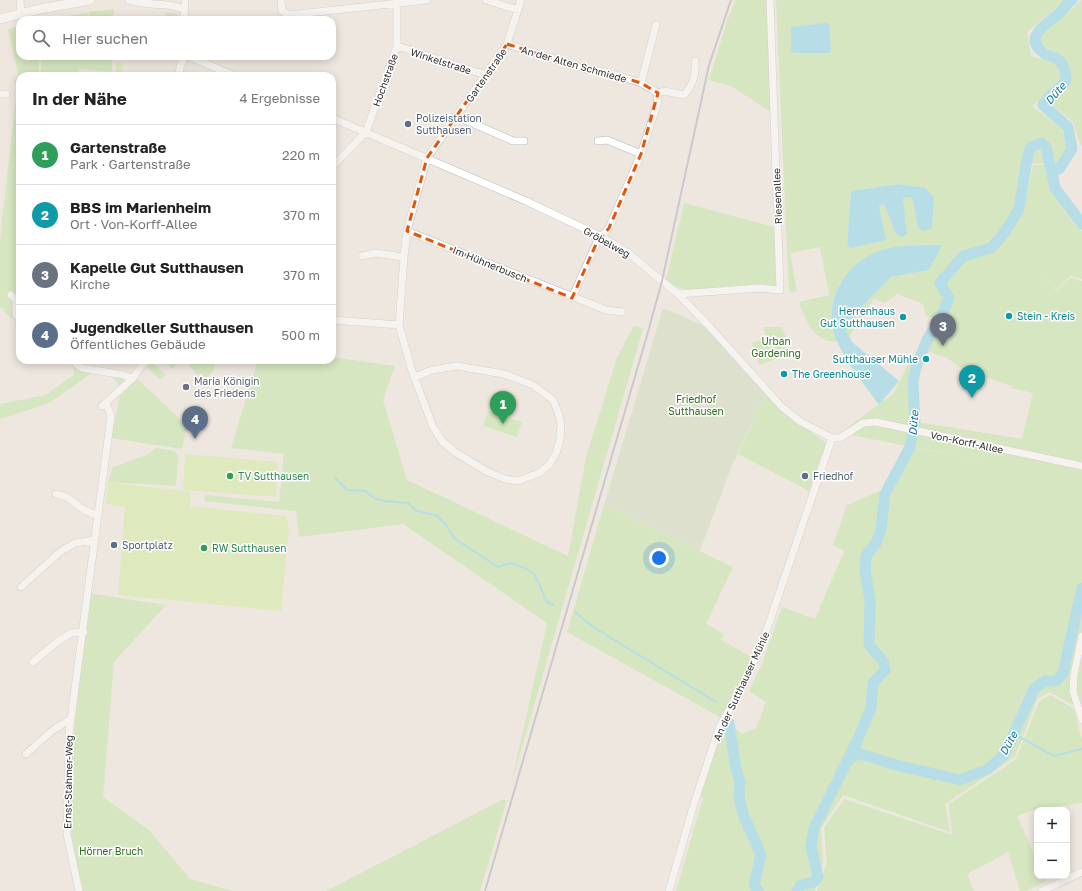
<!DOCTYPE html>
<html lang="de">
<meta charset="utf-8">
<style>
:root{--surface:#fff;--page:#f2f2f2;--text:#222;--muted:#767676;--line:#e0e0e0;--accent:#7c3aed}
body{margin:0;font-family:"Golos Text",sans-serif;background:var(--page);color:var(--text)}
.controls{position:absolute;right:12px;bottom:12px;display:grid;overflow:hidden;border-radius:8px;box-shadow:0 2px 10px #0003}
.controls button{width:36px;height:36px;display:grid;place-items:center;padding:0;border:0;border-bottom:1px solid var(--line);background:var(--surface);color:var(--text);font:20px sans-serif}
.you{position:absolute;left:659px;top:558px;width:14px;height:14px;margin:-10px;border:3px solid #fff;border-radius:50%;background:#1a73e8;box-shadow:0 0 0 6px #1a73e833}
.badge{display:grid;place-items:center;width:26px;height:26px;border-radius:50%;background:var(--accent);color:#fff;font-size:13px;font-weight:700}
.pin{position:absolute;translate:-50% -33px;filter:drop-shadow(0 1px 2px #0008)}
.pin::after{content:'';position:absolute;top:21px;width:14px;height:12px;background:inherit;clip-path:polygon(0 0,100% 0,50% 100%)}
.list{margin:0;padding:0;list-style:none}
h2{display:flex;justify-content:space-between;align-items:center;height:52px;margin:0;padding:0 16px;font-size:17px}
h2 small{font-size:13px;font-weight:400;color:var(--muted)}
.list li{display:grid;grid-template-columns:26px 1fr auto;gap:12px;align-items:center;box-sizing:border-box;height:60px;padding:0 16px;border-top:1px solid var(--line)}
.list b{display:block;font-size:15px;white-space:nowrap}
.list p{margin:0;font-size:13px;white-space:nowrap;color:var(--muted)}
.list em{font-size:13px;font-style:normal;color:var(--muted)}
.icon{flex:none;width:22px;height:22px;fill:none;stroke:currentColor;stroke-width:2;stroke-linecap:round;stroke-linejoin:round}
.map{position:relative;flex:none;width:1082px;height:891px;overflow:hidden}
.search{position:absolute;background:var(--surface);box-shadow:0 2px 10px #0003;left:16px;top:16px;width:320px;height:44px;display:flex;align-items:center;gap:10px;box-sizing:border-box;padding:0 14px;border-radius:12px;color:var(--muted);font-size:15px}
.panel{position:absolute;background:var(--surface);box-shadow:0 2px 10px #0003;left:16px;top:72px;width:320px;height:292px;border-radius:12px}
.map>svg:first-child{display:block}
</style>
<div class="map">
<svg width="1082" height="891" viewBox="0 0 1082 891">
<rect width="100%" height="100%" fill="#eee7df"/>
<path fill="#b7e49c" fill-rule="evenodd" d="M736,0H766L771,112L731,86L709,80L727,21Z
M776,0H1065L1027,32L1031,56L1057,64L1061,83L1032,106L1061,128L1068,147L1055,164H1032L1021,200L1002,232L990,246L963,254L939,282L947,299L938,320L926,316L923,304L898,294L884,303L874,299L849,337L846,330L860,309L891,277L929,270L841,281C829,305 830,315 837,341C814,345 805,318 799,302L829,295L820,247L790,253L797,291L792,293L789,291ZM898,184L926,188L934,197L932,212L918,228L912,197L903,198L907,234L895,232L884,204L879,206L850,248L847,245L851,191Z
M1082,0V145L1081,146L1073,122L1051,104C1065,91 1071,89 1069,69C1069,64 1066,58 1062,56C1053,49 1045,50 1039,41L1042,33Z
M114,9L113,20H88L89,12Z
M88,13L87,20H44Z
M166,13L178,14L177,20H166Z
M20,26V56H40L38,76H20V95L14,80L19,77L8,29Z
M42,56H112V72L79,69L78,76H40Z
M20,97L19,298L20,324L4,312L5,309L0,308V239L16,99Z
M1033,165H1044L1051,191L1074,224L1082,231V279L1071,276L1056,289L1036,269L1056,290L1071,278L1082,281V720L1078,708L1050,692L1038,698L1015,757L945,804L950,832L843,795L821,828L823,862L815,891H676L703,798L698,792L720,717L567,632L604,505L733,567L706,624L724,634L721,640L753,658L721,717L742,734L756,728L766,702L749,691L762,664L782,607L815,619L844,551L833,545L847,505L884,489L891,495L892,478L910,447L996,463L840,433L893,394L909,362L918,365L917,422L1022,439L1033,393L1011,388L1012,386L964,370L947,358L924,350C932,332 943,316 950,298L942,283L964,257L992,249L1004,235L1006,237L1024,210ZM872,691L871,708L862,725ZM859,734L857,741L858,753L828,783L847,761Z
M684,203L774,227L776,286L759,284L687,290L673,286L666,280Z
M634,325L643,329L511,785L547,623L403,524L299,537L296,511L204,501L205,495L279,502L284,454L231,448L258,360H332V357L395,366L383,400L407,480L568,556L586,457L617,358Z
M763,327H782L792,353L759,365L752,343L767,338Z
M66,360H77L85,365L131,373L119,385L113,377L92,373L49,403L0,419V404L45,395L74,375L73,366Z
M164,360H179V362L172,369Z
M185,360H217L213,371L206,378L201,373L198,376Z
M152,362L166,375L160,380L147,367Z
M138,379L187,426L182,449L111,438L120,396Z
M766,394L784,412L826,443L809,491L738,454Z
M488,411L522,422L517,437L483,426Z
M156,448L175,451L178,456L176,486L108,482L113,467L147,455Z
M87,593L166,605L114,662L103,797L149,830L190,879L232,891H80L65,831Z
M1051,695L1074,709L1082,740V803L1036,809L1017,816L1037,861V876H1043L1046,881L1027,891H1020L1008,852L967,874L974,891H817L827,863L824,828L844,799L952,835L949,804L1016,759L1040,700Z
M502,800H507L480,891H326Z"/>
<path fill="#c8d8b6" d="M663,308L704,326L766,394L733,463L700,551L604,505Z"/>
<path fill="#cbec98" d="M116,63H123L122,76H116Z
M185,454L278,462L276,497L183,490Z
M108,482L191,492L190,506L286,516L289,528L281,611L118,595L125,507L106,504Z"/>
<path fill="#73d3f0" d="M826,23L829,24L831,50L829,53H793L791,50V27Z
M898,184L926,188L934,197L932,228L923,231L918,228L912,197L903,198L907,234L901,237L895,232L884,204L879,206L886,240L850,248L847,245L851,191Z
M942,245L929,270L891,277L860,309L846,330L852,342L899,381L879,405C865,385 845,362 836,339C822,301 844,263 882,250C901,244 923,246 942,245Z"/>
<g fill="none" stroke-linecap="round" stroke-linejoin="round">
<path stroke="#73d3f0" stroke-width="2" d="M335,478L347,490L365,491L374,498L385,501L408,503L417,511L436,515L446,525L454,538L498,567L511,563L525,568L535,575L547,602L553,605
M575,612L593,627L716,702
M1014,734L1054,756L1082,749"/>
<path stroke="#73d3f0" stroke-width="11" d="M1051,169L1055,188L1082,224
M729,723L736,769L740,781L739,798L743,814L761,855L754,884L758,891
M847,761L858,753L896,765L960,780L988,769L1004,755L1034,689L1045,681H1056L1063,673L1082,588
M797,891L801,885L814,882L818,877L811,847L814,828L857,741L871,708L873,683L885,670L883,661L869,645L870,600L865,571L866,556L876,543L881,530L885,494L910,447L915,423L913,381L917,364L928,338L940,319L949,298L940,283L963,256L991,248L1003,235L1019,209L1028,154L1031,147L1041,143C1053,150 1044,164 1054,170L1059,169L1072,149L1068,127L1043,105C1049,94 1060,90 1066,80C1065,73 1065,65 1059,60C1056,57 1049,56 1045,54C1022,38 1044,26 1057,15C1063,10 1066,4 1072,0"/>
<g stroke="#b3b6c0" stroke-width="8">
<path id="minor" d="M20,0L21,13
M129,0C146,7 170,1 184,10
M281,0L282,11L289,15L427,0
M486,0L518,10
M184,20L185,0
M507,44L586,69L606,72L641,83L658,93L657,105L641,154L609,228L597,242L572,298
M397,46L486,75
M188,56L235,76
M179,76L180,67L185,56
M641,83L656,25
M658,93L664,91L684,95C693,86 696,73 695,61
M0,94H6
M456,116L513,141H524
M332,118L526,201L602,237L627,252L678,294L709,326L782,407L801,422L832,438H840L863,423L876,422L1082,466
M598,141L607,140L641,154
M332,167L366,132L397,46V3
M407,231L606,310L622,312
M362,256L375,253L404,257
M678,294L759,288L780,290L770,0
M11,295L16,300V315L20,320
M332,320L399,325
M71,360L82,368L124,375L132,379
M415,377L432,370L457,366L504,374L533,385L553,400L558,412L561,424L560,439L556,453L549,465L539,473L518,481L505,479L486,471L455,452L442,441L433,427L412,371L399,325L404,257L407,231L427,158L507,44L521,0
M102,406L132,379L146,360
M56,494C75,497 77,511 98,515
M21,587L61,551L75,543L94,540
M1082,636L1074,675L1073,691L1082,720
M33,662L57,642L71,633L84,632
M26,754L53,730L71,719
M79,891L67,834L69,734L111,416L106,403
M669,891L693,807L719,728L745,681L764,638L832,438
M1042,891L1082,872"/>
</g>
<g stroke="#b3b6c0" stroke-width="10">
<path id="tertiary" d="M0,19L40,9L90,0"/>
</g>
<use href="#minor" stroke="#fff" stroke-width="7"/>
<use href="#tertiary" stroke="#fff" stroke-width="9"/>
<path stroke="#a2a5b7" stroke-width="2" d="M485,891L648,332L662,281L709,65L731,0"/>
</g>
<path d="M0 0H1082V891H0ZM507,44L586,69L606,72L641,83L658,93L641,154L609,228L597,242L572,298L407,231L427,158Z" fill="#eee7df" fill-opacity=".55" fill-rule="evenodd"/>
<path fill="none" stroke="#df570e" stroke-width="3" stroke-dasharray="8 5" stroke-linejoin="round" d="M507,44L586,69L606,72L641,83L658,93L641,154L609,228L597,242L572,298L407,231L427,158Z"/>
<g fill="#5c6f8a" stroke="#fff" stroke-width="1.5">
<circle cx="408" cy="124" r="4"/>
<circle cx="805" cy="476" r="4"/>
<circle cx="114" cy="545" r="4"/>
</g>
<g fill="#0f9aa8" stroke="#fff" stroke-width="1.5">
<circle cx="1009" cy="316" r="4"/>
<circle cx="903" cy="317" r="4"/>
<circle cx="926" cy="359" r="4"/>
<circle cx="784" cy="374" r="4"/>
</g>
<circle fill="#6b7280" stroke="#fff" stroke-width="1.5" cx="186" cy="387" r="4"/>
<g fill="#2e9e5b" stroke="#fff" stroke-width="1.5">
<circle cx="230" cy="476" r="4"/>
<circle cx="204" cy="548" r="4"/>
</g>
<g text-anchor="middle" dominant-baseline="central" stroke-width="3" stroke-linejoin="round" paint-order="stroke">
<g font-size="10" fill="#2d2d2d" stroke="#fff">
<text transform="translate(441 61) rotate(18)">Winkelstraße</text>
<text transform="translate(574 64) rotate(16)">An der Alten Schmiede</text>
<text transform="translate(486 75) rotate(-55)">Gartenstraße</text>
<text transform="translate(385 80) rotate(-70)">Hochstraße</text>
<text transform="translate(777 196) rotate(-92)">Riesenallee</text>
<text transform="translate(607 242) rotate(29)">Gröbelweg</text>
<text transform="translate(490 264) rotate(22)">Im Hühnerbusch</text>
<text transform="translate(967 442) rotate(12)">Von-Korff-Allee</text>
<text transform="translate(741 686) rotate(-65)">An der Sutthauser Mühle</text>
<text transform="translate(68 782) rotate(-89)">Ernst-Stahmer-Weg</text>
</g>
<g font-size="10" fill="#4e5e75" stroke="#fff" text-anchor="start">
<text x="416" y="118">Polizeistation<tspan x="416" dy="12">Sutthausen</tspan></text>
<text x="813" y="476">Friedhof</text>
<text x="122" y="545">Sportplatz</text>
</g>
<g font-size="10" fill="#0d838f" stroke="#fff" text-anchor="end">
<text x="895" y="311">Herrenhaus<tspan x="895" dy="12">Gut Sutthausen</tspan></text>
<text x="1017" y="316" text-anchor="start">Stein - Kreis</text>
<text x="918" y="359">Sutthauser Mühle</text>
<text x="792" y="374" text-anchor="start">The Greenhouse</text>
</g>
<g font-size="10" fill="#2e6c1b" stroke="#fff">
<text x="776" y="341">Urban<tspan x="776" dy="12">Gardening</tspan></text>
<text x="696" y="399">Friedhof<tspan x="696" dy="12">Sutthausen</tspan></text>
<text x="111" y="851">Hörner Bruch</text>
</g>
<g font-size="10" fill="#5b616d" stroke="#fff" text-anchor="start">
<text x="194" y="381">Maria Königin<tspan x="194" dy="12">des Friedens</tspan></text>
</g>
<g font-size="10" fill="#27864d" stroke="#fff" text-anchor="start">
<text x="238" y="476">TV Sutthausen</text>
<text x="212" y="548">RW Sutthausen</text>
</g>
<g font-size="11" font-style="italic" fill="#0d73a1" stroke="#fff">
<text transform="translate(1055 93) rotate(-49)">Düte</text>
<text transform="translate(913 423) rotate(-85)">Düte</text>
<text transform="translate(1008 743) rotate(-62)">Düte</text>
</g>
</g>
</svg>
<div class="controls">
<button>+</button>
<button>−</button>
</div>
<div class="you"></div>
<div class="pin badge" style="left:503px;top:424px;background:#2e9e5b">1</div>
<div class="pin badge" style="left:972px;top:398px;background:#0f9aa8">2</div>
<div class="pin badge" style="left:943px;top:346px;background:#6b7280">3</div>
<div class="pin badge" style="left:195px;top:439px;background:#5c6f8a">4</div>
<div class="search"><svg class="icon" aria-label="search" viewBox="0 0 24 24"><circle cx="10" cy="10" r="6"/><path d="M15 15l6 6"/></svg>Hier suchen</div>
<section class="panel">
<h2>In der Nähe<small>4 Ergebnisse</small></h2>
<ul class="list">
<li><span class="badge" style="background:#2e9e5b">1</span><div><b>Gartenstraße</b><p>Park · Gartenstraße</p></div><em>220 m</em></li>
<li><span class="badge" style="background:#0f9aa8">2</span><div><b>BBS im Marienheim</b><p>Ort · Von-Korff-Allee</p></div><em>370 m</em></li>
<li><span class="badge" style="background:#6b7280">3</span><div><b>Kapelle Gut Sutthausen</b><p>Kirche</p></div><em>370 m</em></li>
<li><span class="badge" style="background:#5c6f8a">4</span><div><b>Jugendkeller Sutthausen</b><p>Öffentliches Gebäude</p></div><em>500 m</em></li>
</ul>
</section>
</div>
